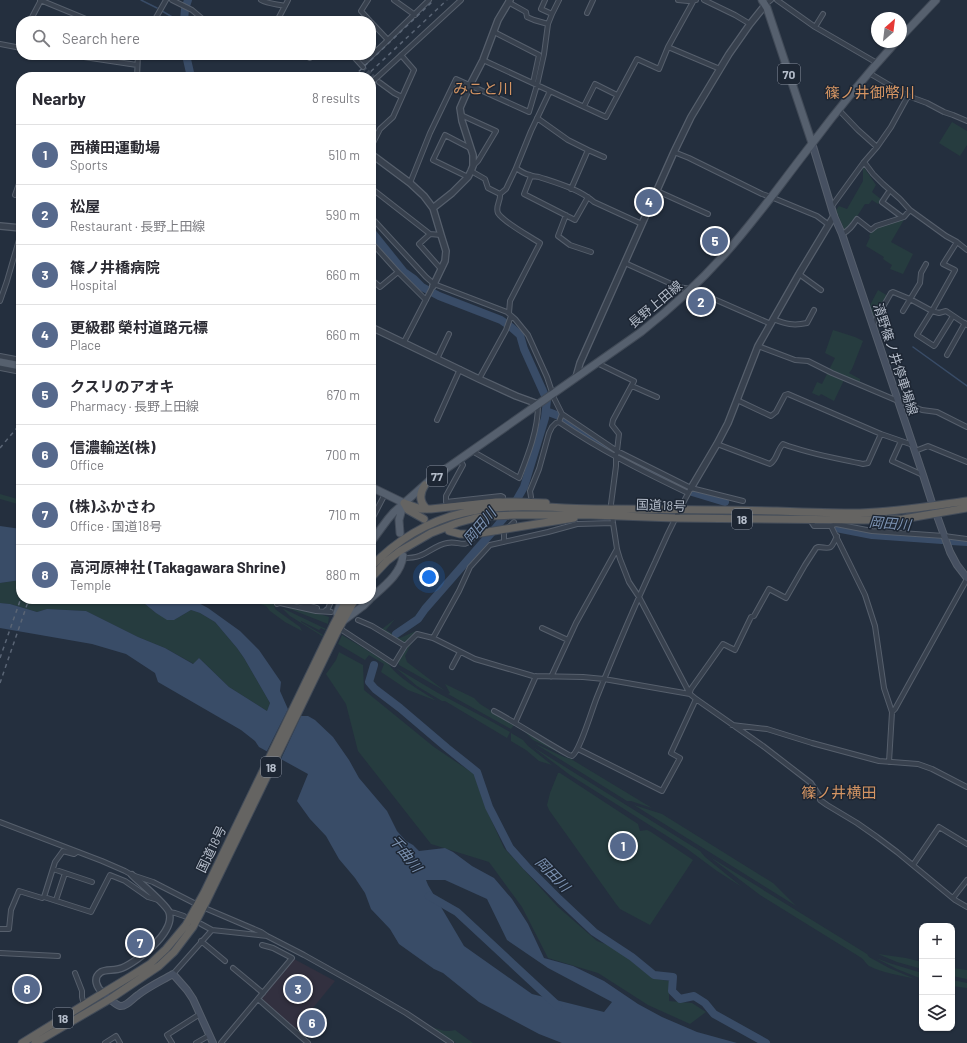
<!DOCTYPE html>
<meta charset="utf-8">
<style>
:root{--surface:#fff;--page:#f7f7f7;--text:#2b2b33;--muted:#7c7c81;--line:#e1e1e2;--accent:#56698c}
body{margin:0;font-family:Barlow,"Noto Sans JP",sans-serif;background:var(--page);color:var(--text)}
.controls{position:absolute;right:12px;bottom:12px;display:grid;overflow:hidden;border-radius:8px;box-shadow:0 1px 3px #0004}
.controls button{width:36px;height:36px;display:grid;place-items:center;padding:0;border:0;border-bottom:1px solid var(--line);background:var(--surface);color:var(--text);font:20px sans-serif}
.compass{position:absolute;left:871px;top:12px;width:36px;height:36px;border-radius:50%;background:var(--surface);box-shadow:0 1px 3px #0004;rotate:28deg}
.you{position:absolute;left:429px;top:577px;width:14px;height:14px;margin:-10px;border:3px solid #fff;border-radius:50%;background:#1a73e8;box-shadow:0 0 0 6px #1a73e833}
.badge{display:grid;place-items:center;width:26px;height:26px;border-radius:50%;background:var(--accent);color:#fff;font-size:13px;font-weight:700}
.pin{position:absolute;translate:-50% -50%;border:2px solid #fff;box-shadow:0 1px 4px #0006}
.list{margin:0;padding:0;list-style:none}
h2{display:flex;justify-content:space-between;align-items:center;height:52px;margin:0;padding:0 16px;font-size:17px}
h2 small{font-size:13px;font-weight:400;color:var(--muted)}
.list li{display:grid;grid-template-columns:26px 1fr auto;gap:12px;align-items:center;box-sizing:border-box;height:60px;padding:0 16px;border-top:1px solid var(--line)}
.list b{display:block;font-size:15px;white-space:nowrap}
.list p{margin:0;font-size:13px;white-space:nowrap;color:var(--muted)}
.list em{font-size:13px;font-style:normal;color:var(--muted)}
.icon{flex:none;width:22px;height:22px;fill:none;stroke:currentColor;stroke-width:2;stroke-linecap:round;stroke-linejoin:round}
.map{position:relative;flex:none;width:967px;height:1043px;overflow:hidden}
.search{position:absolute;background:var(--surface);box-shadow:0 1px 3px #0004;left:16px;top:16px;width:360px;height:44px;display:flex;align-items:center;gap:10px;box-sizing:border-box;padding:0 14px;border-radius:16px;color:var(--muted);font-size:15px}
.panel{position:absolute;background:var(--surface);box-shadow:0 1px 3px #0004;left:16px;top:72px;width:360px;height:532px;border-radius:16px}
.map>svg:first-child{display:block}
</style>
<div class="map">
<svg width="967" height="1043" viewBox="0 0 967 1043">
<rect width="100%" height="100%" fill="#242f3e"/>
<path fill="#32303f" d="M294,959L335,981L295,1030L262,1002L261,997Z"/>
<path fill="#263c3f" d="M952,122L967,131V145L960,156L939,143Z
M863,166L876,185L872,192L882,200L878,204L872,200L869,204H865L856,218L845,231L836,210L839,206L847,209L863,181Z
M905,218L891,242L913,254L903,274L890,269L892,265L883,259L884,257L866,246L870,237L869,236C875,223 892,222 905,218Z
M878,290L888,296L874,320L869,307Z
M833,330L855,337L863,341L852,369L849,373L860,379V383L845,378L834,401L821,394L819,396L812,393L817,382L822,384L835,358L825,353Z
M0,494L21,500V505L0,499Z
M21,580V599H133L145,604L156,613L174,620L191,610L200,613L215,622L237,648L244,658L270,703L267,711L229,687L199,658L194,664L165,648L138,637L86,611L47,609L37,612L10,604L0,603V583Z
M247,599H261L274,604L275,609L300,627L302,631L285,622L270,611L266,606Z
M285,607L320,614L329,617L328,624Z
M282,608L326,629L325,630L321,628L319,630L301,621V622L323,635L322,636L290,616Z
M395,619L386,630L400,638L416,631L405,643H402L384,631L382,629Z
M342,635L388,663C395,676 424,693 437,701L408,690L381,672L384,664L369,655L365,660L338,644Z
M413,640L405,656L407,662L445,691L399,665L398,661Z
M339,652L363,665L364,690L434,747L474,774L484,804L504,848L558,907L597,941L608,945L625,956L652,978L669,981V1001L692,1003L706,1012L690,1024L648,1005L598,973L548,958L522,907L489,862L431,844L358,751L346,704L326,674L336,660Z
M396,668L438,693L487,719L510,732L507,738L445,701H442L417,686Z
M445,684L474,698L480,704L514,725L511,729L448,694L450,693Z
M519,726L564,755L533,740Z
M511,733L523,740L528,746L552,765L539,761L526,750L511,741Z
M534,743L564,757L571,759L652,808L631,801H627Z
M533,747L700,851L705,857L742,887L717,871L686,848L570,775Z
M558,773H560L638,824L640,831L647,830L651,832L693,860L650,925L620,909L616,904L549,810L547,805L550,793Z
M634,805L662,814L773,883L796,906Z
M710,857L867,954L869,957L889,968L915,979C900,975 883,973 869,966C866,964 864,959 860,957L760,895Z
M878,954L906,958L922,962V969L897,962Z
M876,958L889,963L922,973V979L897,969Z
M952,968L967,970V979L952,976Z
M952,980L967,983V988L952,986Z
M431,1027C439,1029 446,1033 455,1030L473,1043H456Z"/>
<path fill="#394c67" fill-rule="evenodd" d="M0,526L21,529V580L0,583Z
M133,599H191L208,608L240,631L259,650L281,682L280,691L291,716H308L315,720L333,737L349,760L359,778L387,811L397,831L406,841L413,845L419,851L445,848L453,852L472,866L494,878L512,899L528,924L544,958L573,966L604,981L638,1004L662,1017L697,1032L737,1043H562L539,1034L479,1002L443,973L434,969L399,944L390,929L371,909L365,893L355,878L339,859L326,836L310,819L297,801L308,774L259,747L255,741L241,730L158,682L155,673L126,654L92,644L0,628V603L10,604L37,612L47,609L86,611L138,637L165,648L193,664L199,658L229,687L267,711L270,703L244,658L237,648L215,622L200,613L191,610L174,620H167L156,613L145,604ZM426,880H445L487,899L507,940L548,968L612,1002L604,1012L532,994L464,946L428,885Z"/>
<path fill="#242f3e" d="M289,707L292,714H302L280,761L266,753Z"/>
<g fill="none" stroke-linecap="round" stroke-linejoin="round">
<path stroke="#394c67" stroke-width="1.5" d="M141,0L157,8
M162,11L174,18
M179,20L182,21
M913,347L967,386"/>
<path stroke="#394c67" stroke-width="8" d="M184,21L185,9L188,0
M186,55L191,77
M371,231L404,272L414,279L422,287L439,296L501,320L511,327L520,335L524,349L547,400L545,418L524,487L512,508L493,531L425,609L418,619L396,634
M546,411L559,416L582,434L613,452L673,483L692,492L725,502
M836,528L872,535L942,540
M951,541L967,542
M374,665L369,682L375,689L400,708L447,748L477,772L489,807L510,848L527,867L559,899L594,932L632,957L654,975L673,977L672,991L680,999L694,996L705,1003L714,1014L766,1043
M429,896L457,912L558,1006"/>
<path stroke="#3a4453" stroke-width="4" stroke-dasharray="4 2" stroke-linecap="butt" d="M363,67L379,82"/>
<g stroke="#565f6c" stroke-width="6">
<path id="minor" d="M40,0L91,21
M172,0L192,10L205,21
M261,0C268,4 277,4 285,6
M368,0L361,11L370,21
M394,0L415,15
M545,0L541,9L552,14
M678,0L688,1L696,0
M694,0L668,47L720,69
M704,0L735,15L750,24
M777,0L815,27L877,63
M508,2L526,12L527,17L534,20L548,24
M766,4L771,0
M587,13L593,0
M30,21L41,0
M154,21L166,0
M277,21L288,0
M371,22L388,40L429,0
M815,27L823,14
M494,32L539,55L533,83
M0,44L21,48
M18,47L21,40
M71,55L137,65
M304,55L310,58L313,55
M352,55L363,67
M358,55L365,62L388,40
M483,60L606,117L637,59L659,69L668,47
M869,73L908,96L927,103L944,112L953,115L967,121
M137,77L138,55
M379,82L394,93L402,97
M371,83L461,0
M550,91L531,131L516,168C520,171 525,174 530,175C533,177 536,176 539,177C557,183 579,189 594,202L642,224
M584,106L595,84L617,95
M838,109L858,130L877,147
M461,115L496,131L478,161L473,166
M537,118L568,140L588,150L571,189
M371,131L377,134
M371,147L380,129L393,117L414,70L401,55
M588,150L604,157
M674,152L689,158L762,194L771,197L817,216L829,225
M864,162L873,174L883,184L900,199L910,210L946,236L957,242L967,250
M471,171L485,179L488,188L500,194
M531,176L524,194L575,220L588,197
M468,177L433,160L445,135L470,148
M410,183L430,133L456,79L529,112L537,85L544,54L548,24L552,14L559,0
M371,188L430,234L441,235
M657,191L708,214
M888,193L882,202L902,217
M15,195L21,178
M832,206L864,162L877,147L891,127L908,96
M566,215L558,236L570,245L591,252
M371,217L426,277L434,284L507,312L515,319L528,335L547,377L554,398L562,414L617,451L691,488L743,501
M430,234L419,244L441,269
M842,234C849,231 853,225 857,219L871,230L876,226L904,217L910,210
M371,242L398,272L426,300
M625,263L678,287L691,289L771,324
M799,274L821,290
M371,279L380,287L398,272
M0,301L7,281L21,233
M903,311L920,283L921,273L926,264
M509,313L510,301L540,243C531,237 503,222 498,213C495,206 501,201 500,194L506,189L516,168
M953,316L935,345L934,346L917,335L932,311L955,270L943,264L957,242
M773,319C786,324 793,326 807,323L814,310
M873,324L891,293L893,292L910,299L932,311L939,313L946,311L967,325
M404,342L433,286
M758,346L795,360L808,361L832,373L898,401L922,410L937,412L967,427
M947,355L965,323
M0,356L21,360
M437,359L449,334
M597,363L634,381L613,420L612,425L619,434L617,451L616,457V466L611,504L613,523L617,549L620,559L629,582L639,597L690,694L696,699L763,746L811,783L819,795L820,800L827,805L857,823L877,837L897,852L955,900L967,907
M0,368L21,372
M479,379L506,330L511,316
M632,386L657,397
M737,400L771,416L776,412L785,395L788,394L881,434L913,445
M437,420L460,369
M559,422C600,450 644,472 688,493
M901,441L892,461L923,475
M717,444L770,464C777,460 777,450 783,444C809,454 836,458 863,464L868,463L881,434
M472,451L519,478C528,455 538,430 538,405
M915,451L928,446L967,462
M460,460L463,465L446,496V502L501,496L503,497
M531,497L530,491L539,469L549,433L552,427L556,423L559,422L562,414
M810,520L814,526H831L836,524L872,531L944,536L967,539
M371,521L385,494
M831,526L865,595L875,626L884,688L892,712L889,762
M509,527L514,522
M478,531L485,522
M504,542V534
M403,558C408,558 414,558 419,556C428,553 436,545 447,543C458,540 464,549 472,539
M287,599L317,608
M277,604L280,603L316,611L331,612
M326,610L327,611L332,599
M358,620L372,626L405,646
M339,628L394,664L405,646L417,634L433,638L475,659L533,676L583,677L604,679L690,694
M542,628L568,640
M433,638L459,591L470,567L490,545L548,532L577,524L613,523
M452,667L460,652
M551,677L576,623L617,549
M690,692L691,689L723,644L735,650L751,617L754,616L769,589L786,598L805,565L816,548L818,547C832,549 831,549 837,536
M494,711C520,725 544,741 569,755L572,756C580,751 592,709 597,697C615,652 634,607 655,562C666,537 678,512 691,488
M892,712L895,709L967,579
M515,723L536,676
M732,725L767,729L812,743L879,761L918,764L932,769L967,787
M578,749L662,791L680,758L671,753L696,699
M0,822L102,861L125,871L132,875L153,882L194,903
M913,865L939,827L967,844
M53,869L65,873
M44,897L55,862L63,851L74,854L77,852
M953,898L967,880
M56,900L65,873L92,882
M207,909L261,932L267,936L304,955L363,988L406,1013L451,1043
M169,912L175,913L184,916
M201,924L212,930L267,936
M0,929H9L11,910L19,891L42,898L44,897L91,912L110,875L125,881L148,897L158,900
M201,941L225,961
M0,953L58,956
M233,968L263,993
M75,973L82,991V997L84,1005
M173,974L212,930
M258,999L308,1043
M105,1043L116,1036L120,1043
M172,1043L167,1035L200,1014
M196,1043L210,1035
M221,1043L292,958L273,948L262,945"/>
</g>
<g stroke="#565f6c" stroke-width="8">
<path id="tertiary" d="M371,154L410,183L424,196L433,208L441,235L446,251L445,261L433,286
M433,208L452,193L468,177L471,171L473,166V155L462,121L460,108L470,85L483,60L498,20L510,0
M0,226L21,228
M371,327L479,379L516,396L538,404
M576,377L580,363L674,152L691,117L729,54L750,24L766,4
M691,488L717,444L728,423L758,346L799,274L834,216
M103,993C97,988 92,978 101,972C106,969 115,971 122,968C137,962 176,932 169,912C166,904 139,882 132,875"/>
</g>
<g stroke="#565f6c" stroke-width="8">
<path id="secondary" d="M812,143L834,216L842,234L923,475L933,506L936,513L950,552L957,565L967,578
M103,993C107,996 115,1005 120,1006C126,1007 133,998 138,995C148,987 161,981 173,974L187,990L193,999L213,1043"/>
</g>
<g stroke="#414a57" stroke-width="9">
<path id="primary" d="M762,0L767,8L812,143
M901,37L936,0
M0,362L21,366
M371,487L404,503
M400,533L399,520L403,505
M371,542L388,519L394,512L430,480L641,332C670,309 698,284 723,256C755,221 782,182 811,145C838,109 866,75 896,42
M371,598C383,587 401,574 403,556
M337,613L342,599
M343,621L363,606L370,599"/>
</g>
<g stroke="#434c59" stroke-width="9">
<path id="trunk" d="M425,485C419,494 419,502 427,509
M404,503L421,509H431L496,502H515L546,503
M404,503L408,510L424,519
M449,531L460,534H475L574,518
M371,567C395,541 428,521 463,513C509,502 557,509 604,509C662,509 719,510 777,511C804,512 832,513 860,513C896,512 931,506 967,501
M371,578L387,561L400,551L431,533L457,523L475,518L492,516L516,515H591L675,518L864,520L903,519L967,508
M22,1043L103,993L131,976L150,964L166,949L186,925L204,893L334,624L347,599
M35,1043L110,999L159,966L174,952L193,927L206,902L337,632L355,599"/>
</g>
<use href="#minor" stroke="#38414e" stroke-width="4"/>
<use href="#tertiary" stroke="#38414e" stroke-width="5.5"/>
<use href="#secondary" stroke="#465061" stroke-width="6"/>
<use href="#primary" stroke="#56606e" stroke-width="7"/>
<use href="#trunk" stroke="#656462" stroke-width="7"/>
<path stroke="#5a6575" stroke-width="1.5" stroke-dasharray="4 4" stroke-linecap="butt" d="M353,77L434,0
M365,77L447,0
M0,448L21,423
M0,658L21,598
M0,683L29,599"/>
</g>
<g text-anchor="middle" dominant-baseline="central" stroke-width="3" stroke-linejoin="round" paint-order="stroke">
<g fill="#1d2633" stroke="#878f9c" stroke-width="1">
<rect x="778" y="64" width="22" height="20" rx="3"/>
<rect x="427" y="466" width="20" height="20" rx="3"/>
<rect x="732" y="509" width="20" height="20" rx="3"/>
<rect x="261" y="757" width="20" height="20" rx="3"/>
<rect x="53" y="1008" width="20" height="20" rx="3"/>
</g>
<g font-size="12" font-weight="bold" fill="#b4bcc9">
<text x="789" y="74">70</text>
<text x="437" y="476">77</text>
<text x="742" y="519">18</text>
<text x="271" y="767">18</text>
<text x="63" y="1018">18</text>
</g>
<g font-size="13" fill="#b4bcc9" stroke="#1d2633">
<text transform="translate(655 304) rotate(-40)">長野上田線</text>
<text transform="translate(896 359) rotate(72)">清野篠ノ井停車場線</text>
<text transform="translate(661 505) rotate(2)">国道18号</text>
<text transform="translate(211 849) rotate(-64)">国道18号</text>
</g>
<g font-size="14" font-style="italic" fill="#7c92b1" stroke="#1d2633">
<text transform="translate(890 523) rotate(5)">岡田川</text>
<text transform="translate(479 526) rotate(-50)">岡田川</text>
<text transform="translate(406 853) rotate(52)">千曲川</text>
<text transform="translate(553 874) rotate(46)">岡田川</text>
</g>
<g font-size="15" fill="#d59563" stroke="#1d2633">
<text x="483" y="88">みこと川</text>
<text x="870" y="92">篠ノ井御幣川</text>
<text x="839" y="792">篠ノ井横田</text>
</g>
</g>
</svg>
<div class="controls">
<button>+</button>
<button>−</button>
<button><svg class="icon" aria-label="layers" viewBox="0 0 24 24"><path d="M12 4l9 5-9 5-9-5zM3 14l9 5 9-5"/></svg></button>
</div>
<svg class="compass" viewBox="-18 -18 36 36"><path d="M0-13l5 13h-10z" fill="#e53935"/><path d="M0 13l5-13h-10z" fill="#7c7c81"/></svg>
<div class="you"></div>
<div class="pin badge" style="left:623px;top:846px">1</div>
<div class="pin badge" style="left:701px;top:302px">2</div>
<div class="pin badge" style="left:298px;top:989px">3</div>
<div class="pin badge" style="left:649px;top:202px">4</div>
<div class="pin badge" style="left:715px;top:241px">5</div>
<div class="pin badge" style="left:312px;top:1023px">6</div>
<div class="pin badge" style="left:140px;top:943px">7</div>
<div class="pin badge" style="left:27px;top:989px">8</div>
<div class="search"><svg class="icon" aria-label="search" viewBox="0 0 24 24"><circle cx="10" cy="10" r="6"/><path d="M15 15l6 6"/></svg>Search here</div>
<section class="panel">
<h2>Nearby<small>8 results</small></h2>
<ul class="list">
<li><span class="badge">1</span><div><b>西横田運動場</b><p>Sports</p></div><em>510 m</em></li>
<li><span class="badge">2</span><div><b>松屋</b><p>Restaurant · 長野上田線</p></div><em>590 m</em></li>
<li><span class="badge">3</span><div><b>篠ノ井橋病院</b><p>Hospital</p></div><em>660 m</em></li>
<li><span class="badge">4</span><div><b>更級郡 榮村道路元標</b><p>Place</p></div><em>660 m</em></li>
<li><span class="badge">5</span><div><b>クスリのアオキ</b><p>Pharmacy · 長野上田線</p></div><em>670 m</em></li>
<li><span class="badge">6</span><div><b>信濃輸送(株)</b><p>Office</p></div><em>700 m</em></li>
<li><span class="badge">7</span><div><b>(株)ふかさわ</b><p>Office · 国道18号</p></div><em>710 m</em></li>
<li><span class="badge">8</span><div><b>高河原神社 (Takagawara Shrine)</b><p>Temple</p></div><em>880 m</em></li>
</ul>
</section>
</div>
